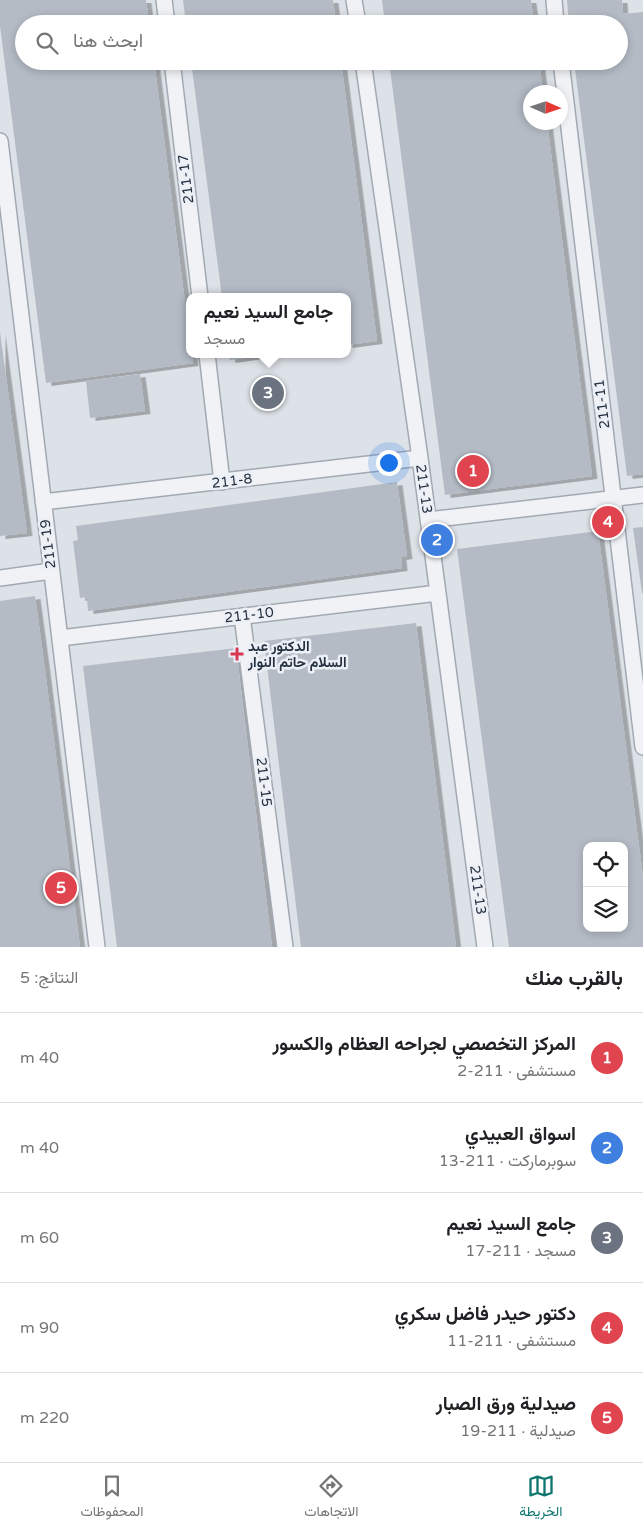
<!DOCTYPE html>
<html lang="ar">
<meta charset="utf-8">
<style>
:root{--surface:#fff;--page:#f6f6f6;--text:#202124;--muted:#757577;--line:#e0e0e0;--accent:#0f766e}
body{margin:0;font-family:"Varela Round",Vazirmatn,sans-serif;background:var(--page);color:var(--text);direction:rtl}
.controls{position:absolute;right:15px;bottom:15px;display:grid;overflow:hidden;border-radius:10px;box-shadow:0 2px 8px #0003}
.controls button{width:45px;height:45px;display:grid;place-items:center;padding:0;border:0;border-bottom:1px solid var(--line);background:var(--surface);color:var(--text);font:25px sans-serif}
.compass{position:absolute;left:523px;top:85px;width:45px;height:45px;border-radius:50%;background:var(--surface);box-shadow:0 2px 8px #0003;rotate:93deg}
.you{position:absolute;left:388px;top:462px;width:18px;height:18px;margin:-12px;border:4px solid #fff;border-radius:50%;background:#1a73e8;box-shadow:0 0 0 8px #1a73e833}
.badge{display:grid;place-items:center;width:32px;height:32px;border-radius:50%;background:var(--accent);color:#fff;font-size:16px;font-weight:700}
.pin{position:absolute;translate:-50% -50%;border:2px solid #fff;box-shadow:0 1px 5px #0006}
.popup{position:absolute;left:186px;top:293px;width:165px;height:65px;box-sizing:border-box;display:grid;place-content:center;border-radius:10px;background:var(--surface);filter:drop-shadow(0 1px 4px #0005);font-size:16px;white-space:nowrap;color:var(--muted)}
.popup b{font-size:19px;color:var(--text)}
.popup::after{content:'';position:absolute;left:50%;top:100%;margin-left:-10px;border:10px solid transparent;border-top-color:var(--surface)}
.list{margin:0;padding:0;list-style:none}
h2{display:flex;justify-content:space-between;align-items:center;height:65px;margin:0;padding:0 20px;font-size:21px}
h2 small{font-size:16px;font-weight:400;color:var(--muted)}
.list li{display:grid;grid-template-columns:32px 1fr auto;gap:15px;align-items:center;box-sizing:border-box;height:90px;padding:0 20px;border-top:1px solid var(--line)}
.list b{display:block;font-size:19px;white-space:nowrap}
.list p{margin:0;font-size:16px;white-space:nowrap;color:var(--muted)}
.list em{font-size:16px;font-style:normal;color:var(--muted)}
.icon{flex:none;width:28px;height:28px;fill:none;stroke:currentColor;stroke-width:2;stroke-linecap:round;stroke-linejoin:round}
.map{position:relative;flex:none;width:643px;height:947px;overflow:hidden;direction:ltr}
.search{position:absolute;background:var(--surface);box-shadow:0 2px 8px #0003;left:15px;right:15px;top:15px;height:55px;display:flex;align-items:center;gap:12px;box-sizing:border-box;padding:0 18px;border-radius:28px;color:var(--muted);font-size:19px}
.sheet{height:515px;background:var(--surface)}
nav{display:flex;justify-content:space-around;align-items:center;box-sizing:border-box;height:70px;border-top:1px solid var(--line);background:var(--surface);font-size:14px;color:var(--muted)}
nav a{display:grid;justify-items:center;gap:2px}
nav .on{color:var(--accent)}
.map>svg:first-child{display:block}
</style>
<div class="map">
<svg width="643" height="947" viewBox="0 0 643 947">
<defs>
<filter id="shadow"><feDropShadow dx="5.5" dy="3" stdDeviation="0" flood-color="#0004"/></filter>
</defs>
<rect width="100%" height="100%" fill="#dde2e8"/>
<path fill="#b4bbc5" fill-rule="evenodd" filter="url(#shadow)" d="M0,0H146L149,24H24V61H154L189,334V354H192L193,363L46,383L0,26Z
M183,0H333L336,24H186Z
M382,0H531L534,24H385Z
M567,0H622L623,14L643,12V474L627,476L574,61H619V24H569Z
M191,61H341L377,341L347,345V297H222Z
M389,61H539L543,92H530V122H547L592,476L445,495Z
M0,332L27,533L0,536Z
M229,354H265V355L230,360Z
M140,374L145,411L90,418L86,381Z
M397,482L407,556L401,557L402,568L88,611L87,597L80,598L73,541L78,540L76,526Z
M643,527V593H642L633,528Z
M598,531L643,877V947H509L457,549ZM587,846H624V928H587Z
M35,596L45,670L80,947H0V601Z
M416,623L456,947H301L264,641Z
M236,648L272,947H117L83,666Z"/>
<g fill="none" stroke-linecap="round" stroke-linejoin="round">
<g stroke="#a2a9b2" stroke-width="18">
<path id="minor" d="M164,0L167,24
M354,0L358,24
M554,0L556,24
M172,61L200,297
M363,61L420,458L485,947
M561,61L643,747
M0,141L97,947
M207,354L222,482
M43,502L420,458
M428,520L643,495
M0,578L51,571
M242,616L285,947
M60,638L438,593"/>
</g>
<use href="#minor" stroke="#f0f2f6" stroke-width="15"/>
</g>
<path fill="#d83754" stroke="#ecf0f6" stroke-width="2" d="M234.5 646.5h5v5h5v5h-5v5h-5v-5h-5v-5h5z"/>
<g text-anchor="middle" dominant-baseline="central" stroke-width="5" stroke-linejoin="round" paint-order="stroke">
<g font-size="14" fill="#253040" stroke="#ecf0f6">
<text transform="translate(186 179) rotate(-97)">211-17</text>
<text transform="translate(602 404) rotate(-97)">211-11</text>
<text transform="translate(232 481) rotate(-7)">211-8</text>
<text transform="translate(424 489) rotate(82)">211-13</text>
<text transform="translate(48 544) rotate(-97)">211-19</text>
<text transform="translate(249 615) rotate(-7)">211-10</text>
<text transform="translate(264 782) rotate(83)">211-15</text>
<text transform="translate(478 890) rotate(82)">211-13</text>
</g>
<g font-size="14" font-weight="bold" fill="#253040" stroke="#ecf0f6" text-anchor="start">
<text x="248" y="646">الدكتور عبد<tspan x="248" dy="16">السلام حاتم النوار</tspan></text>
</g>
</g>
</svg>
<div class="controls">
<button><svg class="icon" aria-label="locate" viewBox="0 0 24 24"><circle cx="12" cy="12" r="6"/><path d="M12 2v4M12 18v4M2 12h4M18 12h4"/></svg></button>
<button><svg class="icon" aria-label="layers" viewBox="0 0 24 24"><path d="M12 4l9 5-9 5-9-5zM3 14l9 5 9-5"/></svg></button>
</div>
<svg class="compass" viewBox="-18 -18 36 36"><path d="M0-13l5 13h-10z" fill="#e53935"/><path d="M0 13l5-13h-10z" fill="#757577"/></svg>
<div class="you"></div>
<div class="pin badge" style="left:473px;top:471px;background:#e0444e">1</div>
<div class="pin badge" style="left:437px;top:540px;background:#3f7fe0">2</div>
<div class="pin badge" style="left:268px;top:393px;background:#6b7280">3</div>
<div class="popup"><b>جامع السید نعیم</b>مسجد</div>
<div class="pin badge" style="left:608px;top:522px;background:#e0444e">4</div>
<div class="pin badge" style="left:61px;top:888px;background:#e0444e">5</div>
<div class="search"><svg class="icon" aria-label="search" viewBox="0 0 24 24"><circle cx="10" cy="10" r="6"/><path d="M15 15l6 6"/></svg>ابحث هنا</div>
</div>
<section class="sheet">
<h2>بالقرب منك<small>النتائج: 5</small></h2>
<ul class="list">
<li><span class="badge" style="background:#e0444e">1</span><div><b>المركز التخصصي لجراحه العظام والكسور</b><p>مستشفى · 211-2</p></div><em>40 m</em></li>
<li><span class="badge" style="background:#3f7fe0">2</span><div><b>اسواق العبيدي</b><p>سوبرماركت · 211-13</p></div><em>40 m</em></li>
<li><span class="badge" style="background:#6b7280">3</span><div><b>جامع السید نعیم</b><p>مسجد · 211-17</p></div><em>60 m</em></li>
<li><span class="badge" style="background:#e0444e">4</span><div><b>دكتور حيدر فاضل سكري</b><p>مستشفى · 211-11</p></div><em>90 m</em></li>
<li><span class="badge" style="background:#e0444e">5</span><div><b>صيدلية ورق الصبار</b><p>صيدلية · 211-19</p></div><em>220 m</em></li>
</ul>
</section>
<nav>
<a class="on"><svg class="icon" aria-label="map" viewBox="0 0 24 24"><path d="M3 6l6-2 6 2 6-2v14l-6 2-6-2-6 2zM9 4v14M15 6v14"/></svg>الخريطة</a>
<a><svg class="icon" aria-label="directions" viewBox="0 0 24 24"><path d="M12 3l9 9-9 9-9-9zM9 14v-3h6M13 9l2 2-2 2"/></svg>الاتجاهات</a>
<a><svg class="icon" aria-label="saved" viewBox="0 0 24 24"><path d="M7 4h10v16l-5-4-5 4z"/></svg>المحفوظات</a>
</nav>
